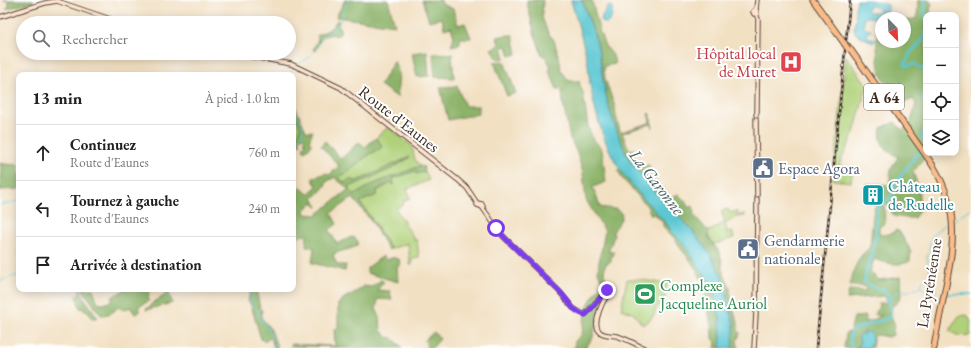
<!DOCTYPE html>
<html lang="fr">
<meta charset="utf-8">
<style>
:root{--surface:#fff;--page:#f2f2f2;--text:#202124;--muted:#757577;--line:#e0e0e0}
body{margin:0;font-family:"EB Garamond",serif;background:var(--page);color:var(--text)}
.controls{position:absolute;right:12px;top:12px;display:grid;overflow:hidden;border-radius:8px;box-shadow:0 2px 10px #0003}
.controls button{width:36px;height:36px;display:grid;place-items:center;padding:0;border:0;border-bottom:1px solid var(--line);background:var(--surface);color:var(--text);font:20px sans-serif}
.compass{position:absolute;left:875px;top:12px;width:36px;height:36px;border-radius:50%;background:var(--surface);box-shadow:0 2px 10px #0003;rotate:156deg}
.stop{position:absolute;width:12px;height:12px;margin:-9px;border:3px solid #7c3aed;border-radius:50%;background:#fff}
.stop.end{background:#7c3aed;border-color:#fff;box-shadow:0 1px 4px #0008}
.list{margin:0;padding:0;list-style:none}
h2{display:flex;justify-content:space-between;align-items:center;height:52px;margin:0;padding:0 16px;font-size:17px}
h2 small{font-size:13px;font-weight:400;color:var(--muted)}
.list li{display:grid;grid-template-columns:26px 1fr auto;gap:12px;align-items:center;box-sizing:border-box;height:56px;padding:0 16px;border-top:1px solid var(--line)}
.list b{display:block;font-size:15px;white-space:nowrap}
.list p{margin:0;font-size:13px;white-space:nowrap;color:var(--muted)}
.list em{font-size:13px;font-style:normal;color:var(--muted)}
.icon{flex:none;width:22px;height:22px;fill:none;stroke:currentColor;stroke-width:2;stroke-linecap:round;stroke-linejoin:round}
.map{position:relative;flex:none;width:971px;height:348px;overflow:hidden}
.search{position:absolute;background:var(--surface);box-shadow:0 2px 10px #0003;left:16px;top:16px;width:280px;height:44px;display:flex;align-items:center;gap:10px;box-sizing:border-box;padding:0 14px;border-radius:22px;color:var(--muted);font-size:15px}
.panel{position:absolute;background:var(--surface);box-shadow:0 2px 10px #0003;left:16px;top:72px;width:280px;height:220px;border-radius:8px}
.map>svg:first-child{display:block}
</style>
<div class="map">
<svg width="971" height="348" viewBox="0 0 971 348">
<rect width="100%" height="100%" fill="#fff"/>
<filter id="ink" filterUnits="userSpaceOnUse"><feTurbulence type="fractalNoise" baseFrequency=".025" numOctaves="2"/><feDisplacementMap in="SourceGraphic" scale="8" xChannelSelector="R" yChannelSelector="G"/><feConvolveMatrix kernelMatrix="1 2 1 2 8 2 1 2 1" color-interpolation-filters="sRGB"/></filter>
<filter id="wash" filterUnits="userSpaceOnUse"><feTurbulence type="fractalNoise" baseFrequency=".012" numOctaves="4" result="noise"/><feDisplacementMap in="SourceGraphic" scale="16" xChannelSelector="R" yChannelSelector="G"/><feGaussianBlur stdDeviation="0.9" result="paint"/><feColorMatrix in="noise" values="0 0 0 0 0 0 0 0 0 0 0 0 0 0 0 0 0 1.4 0 .05"/><feComposite in="paint" operator="in"/></filter>
<g filter="url(#wash)">
<rect width="100%" height="100%" fill="#f2e0c2"/>
<path fill="#b0d179" stroke="#767e4c" d="M846,56L867,85L854,133L839,165L853,168L851,182L833,180Z
M297,119C302,130 301,133 293,141V120Z
M388,127L412,146L415,160L420,166L371,185L355,195L349,189V187L391,169L409,158V157C389,167 368,180 345,183L339,178L341,175L346,174L367,156L381,148L382,145L376,138Z
M415,171L417,174L425,171L429,180L407,189L410,198L403,201L404,204L396,209L413,237L414,240H417L419,258L412,259V265H410L408,243L391,249L390,248L375,224L360,202L377,195V191L391,183L394,184L392,179Z
M728,209L730,213L737,211L738,215L745,214V216L736,217L725,224L727,232L732,231L734,238L726,240V241L714,244L709,237L708,233L710,231L725,222L721,211Z
M627,279L633,280L637,279L667,284L664,303H659V306L656,308C655,317 649,321 643,325L633,313L621,309Z
M967,315L971,321L970,335L959,336L949,331L959,316Z"/>
<path fill="#8cb369" stroke="#646e44" fill-rule="evenodd" d="M3,0H33L34,2L6,9L9,6L8,1Z
M345,0H388L395,25L336,17Z
M422,0H441L442,4L453,9L458,25L465,23L471,38H460V44L451,46L454,37L451,27L444,29L442,18L429,21Z
M527,0H543L542,17L548,33L554,40L560,62L561,70L569,81H579L580,85L583,93L588,126L593,139L602,149L606,182L593,187L600,207L613,209H616L622,214L621,219L613,232L614,236L609,250V252H614L613,256L611,258V261L605,265L604,275L612,286L611,293L607,298L598,318L593,337L587,346L586,348H574L575,341L582,334C584,319 585,306 595,294C597,290 599,287 604,285L598,272L599,262L605,231L586,200L583,173L577,153L570,138L563,104L562,90L557,89L549,71L551,67L546,57L542,55L534,32L527,3Z
M582,0H592L599,30L605,46L613,55L615,64L604,66L605,79L615,107L616,116L620,131L621,132L649,123L650,120L648,114L649,113L650,115L653,128L651,124L622,133L628,147L631,150L634,149V150L632,152L633,154L643,167L648,165L650,166L649,171L646,172V174L651,175V177L671,198L678,194L684,200L689,208L693,206L695,212L693,214L707,230L710,231L708,233V237L720,253L722,262L723,272L728,282L730,287V291L735,315L738,322V330L740,334L737,340L738,348H732L734,324L728,302L725,284L721,274L710,254L691,229L666,204L658,194L654,191L631,162L627,156L619,137L610,111L606,95L603,80L601,63L596,40Z
M918,0H929L932,4L930,9L931,15H926V153H930L924,159L913,172L919,189V211L914,218H906L894,216C890,208 883,201 879,193H866V183L889,185L891,169L898,157C884,149 879,144 881,128L895,122L902,130L910,125L916,104L913,99L901,104V86L899,81L893,85C891,84 889,84 887,83C875,74 878,43 876,30L881,24V42H905V21L917,18Z
M337,20L339,22L338,26L340,27V34L335,36L334,34C318,36 322,39 315,51L313,50L318,40L317,35C327,31 331,30 337,20Z
M509,35H513L517,54L510,56L507,46L502,47L505,58L498,59L491,49L499,45L497,37Z
M427,51L429,76L417,77L412,53Z
M433,53L452,54L454,78L435,77Z
M394,61L399,74L397,97L380,85Z
M504,61L516,93L507,96L494,62Z
M457,86L465,106H479L478,114L448,120L440,87Z
M293,101L296,109L300,117L304,127L307,132L313,131L310,138V142L312,145L305,151L303,148L306,143L304,142L305,139L303,137L299,140L301,143L299,145L297,142L295,144L296,146L293,150V141C301,133 302,129 297,119L293,120Z
M376,138L382,146L381,148L367,156L346,174L341,175L339,178L345,183L349,179L353,180L354,182L377,172L409,157V158L391,169L349,187V189L355,195L371,185L420,166L421,167L423,166L425,171L417,174L415,171L393,179L394,184V185L391,183L377,190V195L360,202L391,249L388,250L372,222L353,198L331,213L337,224L329,230L337,244L351,237L355,238L358,241L357,246C349,250 341,250 333,255L337,265H346L345,271L312,263L314,247H306L307,235L293,237V186L296,188L299,186L308,194L317,186L312,179L317,176L326,173L329,175L339,166L321,146L325,141L341,159L359,142L365,147ZM335,177L336,179L349,189L316,215L305,214L304,211L312,203H313L317,207H318L313,198L317,195L326,185V182Z
M0,163L3,164L19,165V189L0,190V175H2C2,171 0,168 0,163Z
M620,169L628,179L667,224L671,231L683,243L696,262L700,269L709,281L716,300L720,317L721,337L720,348H715L716,342C710,337 712,330 711,323C710,316 707,309 706,302L707,301L704,290L705,285L691,261L682,250L674,238L663,226V223L659,218L653,214L651,215L647,206L621,177L618,170Z
M879,202L884,205L885,224L881,225L879,229V234C886,236 891,234 896,230L899,231L911,251L910,261C900,267 885,263 874,259L870,272L879,280L900,277C902,287 904,301 892,306L891,316L895,325L893,329V335L888,337L878,335L874,336L872,348H868L870,346L872,338L862,335L859,346V347L867,348H844L846,333L850,332L854,317L866,316V319L864,322L871,321L882,315H874L879,306L878,303H886V298L884,296L847,299L849,290L866,291L865,286H850C852,276 855,265 861,256C864,252 868,250 870,246L874,208Z
M383,256L386,260C390,259 393,256 397,259H399L400,266L397,267L398,282L367,273V268Z
M381,280L384,282L377,290L390,291L392,300L378,299L376,309L380,317L381,332L384,333L388,338L391,337L403,348H340V347H335L290,346L292,344L335,346L334,328L338,329V304C345,295 357,293 364,286L372,287Z
M79,289H80L83,296L98,318H92L88,311L80,308L76,296L81,294Z
M82,289H93L98,303L103,304L112,301V297L126,289H152L150,290L148,297L149,301L138,307L140,312L135,314L130,307L124,310L117,307C115,313 107,315 101,315Z
M165,289H170L169,292L172,303L146,310V309L151,306V304L167,294Z
M252,289H256L260,308L262,310L261,317L271,330L276,344L277,348H274L271,338L263,341L261,339L251,305L248,301L250,292L252,291Z
M434,332L440,339L432,348H427L425,340Z"/>
<path fill="#5bc7d2" stroke="#4b7878" d="M571,0H582L596,40L599,52L603,80L606,95L610,111L619,137L627,156L631,162L654,191L658,194L666,204L691,229L710,254L721,274L725,284L728,302L734,324V331L732,348H720L721,337L720,317L716,300L709,281L700,269L696,262L683,243L671,231L667,224C650,205 627,183 615,161C602,138 594,109 590,83C589,77 589,71 588,65C584,43 577,22 571,0Z
M857,0H870L888,5V11L879,10L876,7L870,6L868,8L867,10L869,12H877L878,11L886,13L885,17L881,18V19L868,17L864,18V28L871,30L870,32L867,34V36L869,38H872L875,39L874,42L873,43L855,33L854,27L856,19L855,9Z
M607,6H612C613,12 612,27 602,22C599,16 606,13 607,6Z
M865,331L871,333C873,338 872,343 868,348L859,347V345L860,342C859,339 858,337 861,334L863,335Z"/>
<g fill="none" stroke-linecap="round" stroke-linejoin="round">
<path stroke="#5bc7d2" stroke-width="1" d="M314,51L322,38L334,30L339,23L346,4L349,0
M297,65L310,57L313,53
M287,75L295,67
M293,108C293,112 293,115 298,116C300,120 305,131 302,135C299,139 295,142 293,146
M0,205L19,201
M954,221L965,212L971,209
M0,281L12,277L19,275
M920,287L924,279L930,273V269L927,258L932,235L943,226L949,224
M921,287L932,292L937,291
M252,289L250,302L257,309L259,316L270,332L276,348
M889,303L890,300L893,299L892,296C894,294 898,293 901,290H904L907,292L915,288L920,287"/>
<path stroke="#5bc7d2" stroke-width="2" d="M946,294H971"/>
<path stroke="#5bc7d2" stroke-width="2.5" d="M925,0V14L926,20
M926,32L922,41L911,52L905,64L907,66L915,64L926,71
M926,75V79
M926,90L923,98L926,103
M926,127L922,136L926,142
M851,348C850,341 848,334 854,329L889,318L891,316V310L888,301L887,293L884,290L873,287L865,282V275L873,253V244L876,237V227L875,219L877,210L879,206L889,199L893,193L897,181L916,155L926,151"/>
</g>
</g>
<g filter="url(#ink)">
<g fill="none" stroke-linecap="round" stroke-linejoin="round">
<g stroke="#564537" stroke-width="5.5">
<path id="secondary" d="M756,9L753,11V12L754,14L756,13L757,12L756,9L757,0
M0,17L45,3L57,1L122,23
M231,53L291,64L341,88L458,180L467,188L477,203L482,204L483,206L482,207
M756,115L757,112L758,19L756,13
M756,119L757,195
M477,203V205L482,207L502,235L559,291L573,308L583,314H586L596,302L603,296L606,291L609,290V293C603,300 592,323 599,331C603,336 612,335 617,336C627,339 635,344 644,348
M754,348L756,313L757,199"/>
</g>
<g stroke="#564537" stroke-width="7">
<path id="motorway" d="M813,0L844,43
M848,46L930,161C942,179 950,199 952,221C954,242 950,264 946,285C942,306 937,327 934,348"/>
</g>
<use href="#secondary" stroke="#fde4d0" stroke-width="3.5"/>
<use href="#motorway" stroke="#f9bc8a" stroke-width="5"/>
<g stroke="#3b2a1e" stroke-width="2.5">
<path id="rail" d="M816,348L850,0"/>
</g>
<use href="#rail" stroke="#fff" stroke-width="1" stroke-dasharray="3" stroke-linecap="butt"/>
<g stroke="#564537" stroke-width="7" stroke-linecap="butt">
<path id="motorway-bridge" d="M844,43L848,49"/>
</g>
<use href="#motorway-bridge" stroke="#f9bc8a" stroke-width="5"/>
</g>
</g>
<g fill="none" stroke-linecap="round" stroke-linejoin="round" filter="url(#ink)">
<path stroke="#7c3aed" stroke-width="5" d="M496,228L505,238L562,294L573,308L580,313L585,315C589,312 591,309 594,305C598,300 603,295 607,290"/>
</g>
<defs>
<g id="hospital-square" transform="scale(1.15)"><rect x="-9" y="-9" width="18" height="18" rx="4" fill="#e0444e" stroke="#fff"/><path d="M-5-5h3v3.5h4V-5h3V5h-3V1.5h-4V5h-3Z" fill="#fff"/></g>
<g id="civic-square" transform="scale(1.15)"><rect x="-9" y="-9" width="18" height="18" rx="4" fill="#5c6f8a" stroke="#fff"/><path d="M-.6-6.5H3V-4.5H.6V-3L4-1V1h2V6H-6V1h2V-1L-.6-3ZM-1.2 2.5V6h2.4V2.5Z" fill="#fff"/></g>
<g id="building-square" transform="scale(1.15)"><rect x="-9" y="-9" width="18" height="18" rx="4" fill="#0f9aa8" stroke="#fff"/><path d="M-4-6H4V6H1V3H-1V6H-4ZM-2.5-4.3h1.7v1.8h-1.7ZM.8-4.3h1.7v1.8H.8ZM-2.5-1h1.7V.8h-1.7ZM.8-1h1.7V.8H.8Z" fill="#fff"/></g>
<g id="stadium-square" transform="scale(1.15)"><rect x="-9" y="-9" width="18" height="18" rx="4" fill="#2e9e5b" stroke="#fff"/><path d="M0-5a6.5 5 0 1 0 0 10a6.5 5 0 1 0 0-10ZM-3.5-1.8h7v3.6h-7Z" fill="#fff"/></g>
</defs>
<g fill-rule="evenodd">
<use href="#hospital-square" x="791" y="62"/>
<use href="#civic-square" x="763" y="168"/>
<use href="#building-square" x="873" y="195"/>
<use href="#civic-square" x="748" y="249"/>
<use href="#stadium-square" x="645" y="294"/>
</g>
<g text-anchor="middle" dominant-baseline="central" stroke-width="4" stroke-linejoin="round" paint-order="stroke">
<rect fill="#fff" stroke="#766a62" stroke-width="1" x="864" y="84" width="40" height="26" rx="3"/>
<g font-size="15" font-weight="bold" fill="#3b2a1e">
<text x="884" y="97">A 64</text>
</g>
<g font-size="16" fill="#be3a42" stroke="#fff" text-anchor="end">
<text x="776" y="53">Hôpital local<tspan x="776" dy="18">de Muret</tspan></text>
</g>
<g font-size="16" fill="#3b2a1e" stroke="#fff">
<text transform="translate(399 119) rotate(38)">Route d'Eaunes</text>
<text transform="translate(929 283) rotate(-81)">La Pyrénéenne</text>
</g>
<g font-size="16" fill="#4e5e75" stroke="#fff" text-anchor="start">
<text x="778" y="168">Espace Agora</text>
<text x="764" y="240">Gendarmerie<tspan x="764" dy="18">nationale</tspan></text>
</g>
<g font-size="16" fill="#0d838f" stroke="#fff" text-anchor="start">
<text x="888" y="186">Château<tspan x="888" dy="18">de Rudelle</tspan></text>
</g>
<g font-size="16" fill="#27864d" stroke="#fff" text-anchor="start">
<text x="660" y="285">Complexe<tspan x="660" dy="18">Jacqueline Auriol</tspan></text>
</g>
<g font-size="17" font-style="italic" fill="#46615d" stroke="#fff">
<text transform="translate(657 182) rotate(52)">La Garonne</text>
</g>
</g>
</svg>
<div class="controls">
<button>+</button>
<button>−</button>
<button><svg class="icon" aria-label="locate" viewBox="0 0 24 24"><circle cx="12" cy="12" r="6"/><path d="M12 2v4M12 18v4M2 12h4M18 12h4"/></svg></button>
<button><svg class="icon" aria-label="layers" viewBox="0 0 24 24"><path d="M12 4l9 5-9 5-9-5zM3 14l9 5 9-5"/></svg></button>
</div>
<svg class="compass" viewBox="-18 -18 36 36"><path d="M0-13l5 13h-10z" fill="#e53935"/><path d="M0 13l5-13h-10z" fill="#757577"/></svg>
<div class="stop" style="left:496px;top:228px"></div>
<div class="stop end" style="left:607px;top:290px"></div>
<div class="search"><svg class="icon" aria-label="search" viewBox="0 0 24 24"><circle cx="10" cy="10" r="6"/><path d="M15 15l6 6"/></svg>Rechercher</div>
<section class="panel">
<h2>13 min<small>À pied · 1.0 km</small></h2>
<ul class="list">
<li><svg class="icon" aria-label="ahead" viewBox="0 0 24 24"><path d="M12 20V5M6 11l6-6 6 6"/></svg><div><b>Continuez</b><p>Route d'Eaunes</p></div><em>760 m</em></li>
<li><svg class="icon" aria-label="left" viewBox="0 0 24 24"><path d="M17 20v-9H6M10 6l-5 5 5 5"/></svg><div><b>Tournez à gauche</b><p>Route d'Eaunes</p></div><em>240 m</em></li>
<li><svg class="icon" aria-label="arrive" viewBox="0 0 24 24"><path d="M6 21V4h12l-3 4 3 4H6"/></svg><div><b>Arrivée à destination</b></div></li>
</ul>
</section>
</div>
